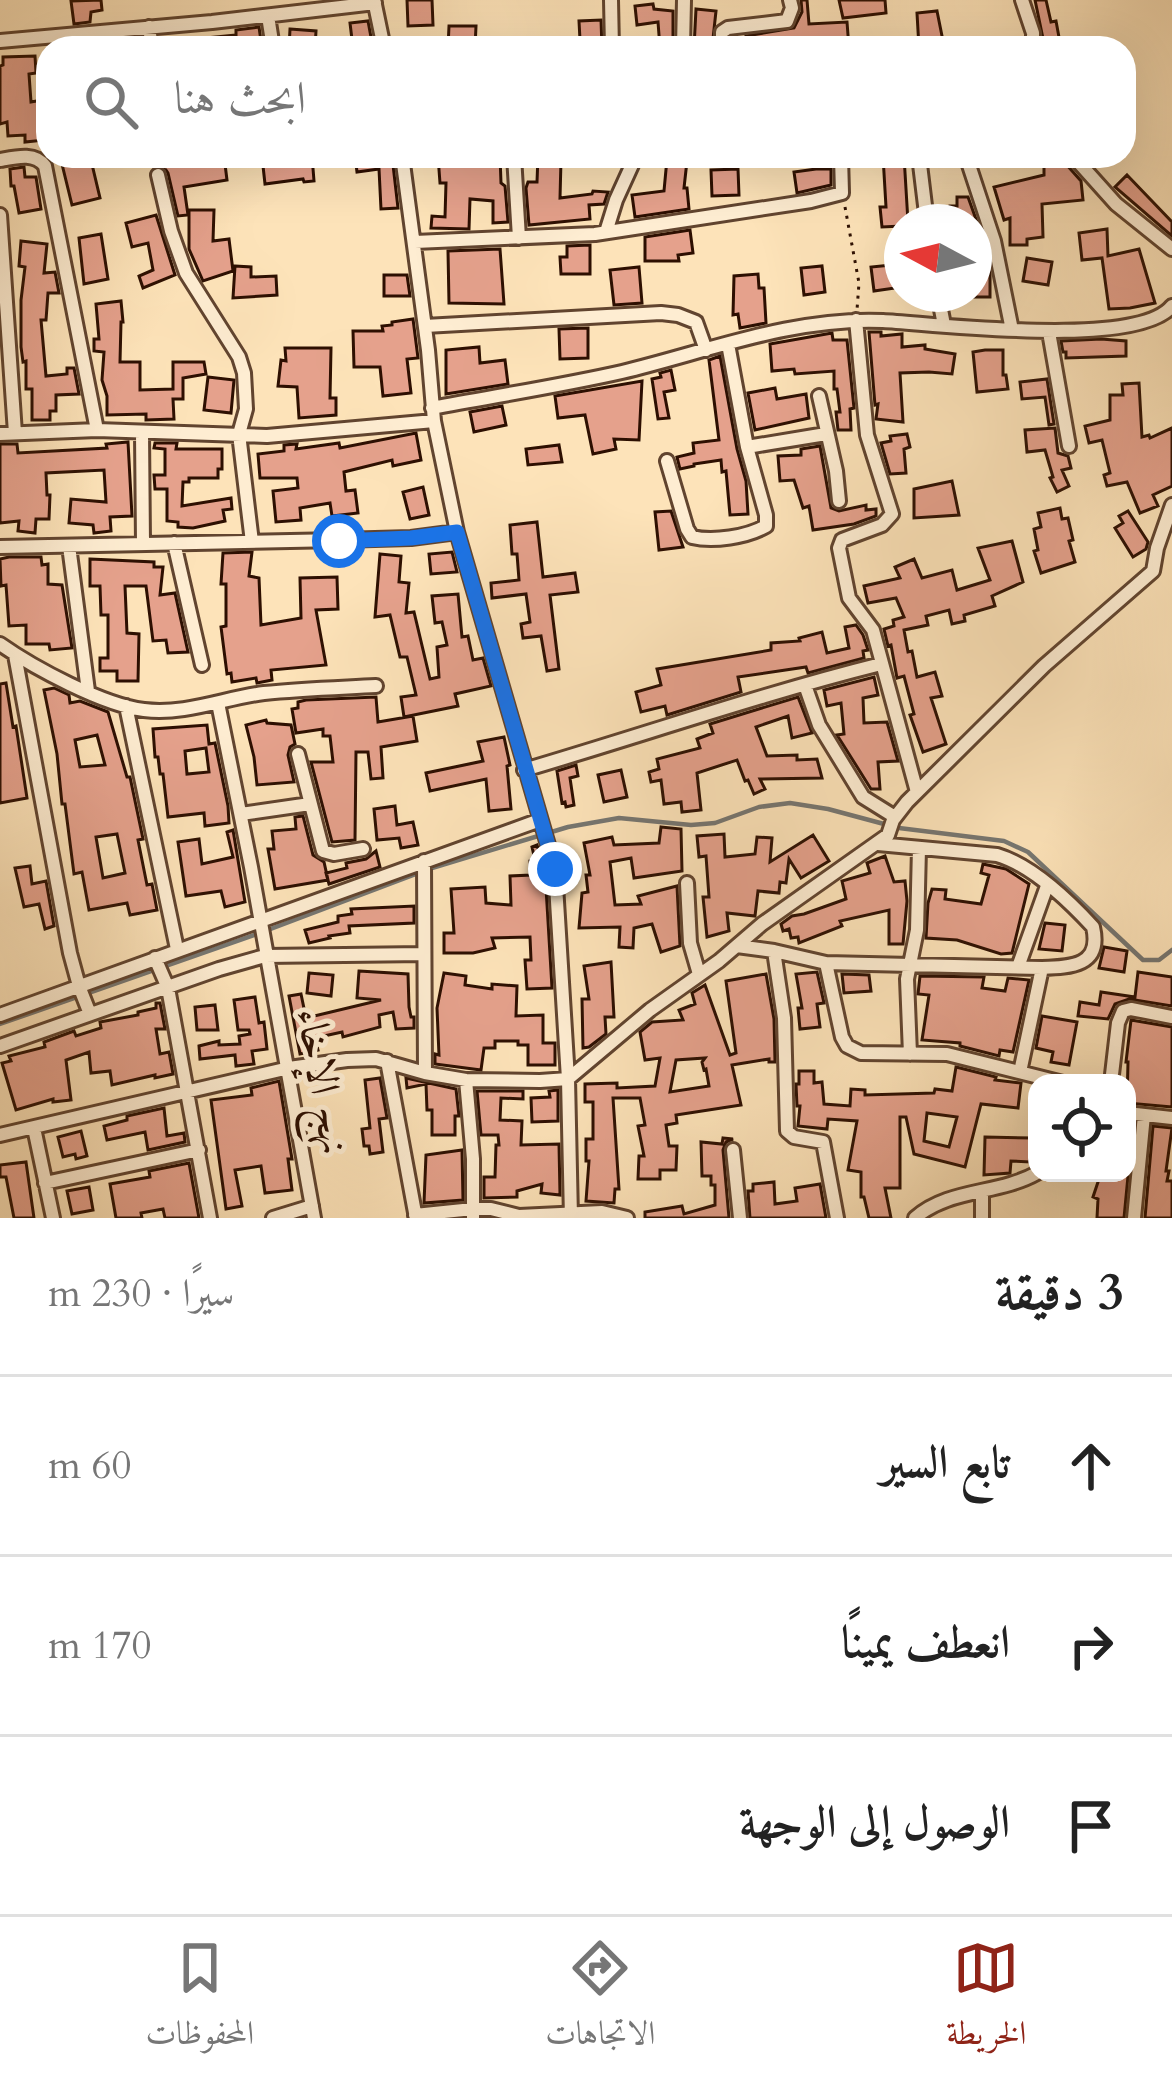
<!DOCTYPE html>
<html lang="ar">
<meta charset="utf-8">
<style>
:root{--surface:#fff;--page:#f6f6f6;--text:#222;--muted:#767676;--line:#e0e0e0;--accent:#8f2418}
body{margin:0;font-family:Cardo,Amiri,serif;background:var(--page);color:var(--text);direction:rtl}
.controls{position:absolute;right:36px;bottom:36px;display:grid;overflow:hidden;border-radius:24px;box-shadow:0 12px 48px #0002}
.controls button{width:108px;height:108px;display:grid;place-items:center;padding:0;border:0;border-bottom:3px solid var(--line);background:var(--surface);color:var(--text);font:60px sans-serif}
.compass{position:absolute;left:884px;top:204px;width:108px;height:108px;border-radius:50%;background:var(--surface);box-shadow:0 12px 48px #0002;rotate:277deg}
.stop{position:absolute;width:36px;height:36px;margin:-27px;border:9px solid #1a73e8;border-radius:50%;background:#fff}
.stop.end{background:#1a73e8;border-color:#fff;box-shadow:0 3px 12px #0008}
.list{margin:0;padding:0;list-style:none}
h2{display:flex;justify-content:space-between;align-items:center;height:156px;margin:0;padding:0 48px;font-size:51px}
h2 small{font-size:39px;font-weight:400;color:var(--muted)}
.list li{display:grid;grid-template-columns:78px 1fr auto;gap:36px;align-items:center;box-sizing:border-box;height:180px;padding:0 48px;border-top:3px solid var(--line)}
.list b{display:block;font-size:45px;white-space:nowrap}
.list em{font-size:39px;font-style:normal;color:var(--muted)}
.icon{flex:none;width:66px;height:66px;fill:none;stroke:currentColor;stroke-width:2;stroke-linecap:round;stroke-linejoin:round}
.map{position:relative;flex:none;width:1172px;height:1218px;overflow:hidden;direction:ltr}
.search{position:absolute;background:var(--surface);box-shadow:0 12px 48px #0002;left:36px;right:36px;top:36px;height:132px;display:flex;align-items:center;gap:30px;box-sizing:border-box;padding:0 42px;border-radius:36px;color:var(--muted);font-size:45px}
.sheet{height:696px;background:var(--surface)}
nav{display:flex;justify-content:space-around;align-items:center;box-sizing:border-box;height:168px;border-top:3px solid var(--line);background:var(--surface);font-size:33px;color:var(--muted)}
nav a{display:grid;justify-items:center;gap:6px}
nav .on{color:var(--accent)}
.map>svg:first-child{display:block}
</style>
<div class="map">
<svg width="1172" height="1218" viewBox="0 0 1172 1218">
<rect width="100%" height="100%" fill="#fde3b9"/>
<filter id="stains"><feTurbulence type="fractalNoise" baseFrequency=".00167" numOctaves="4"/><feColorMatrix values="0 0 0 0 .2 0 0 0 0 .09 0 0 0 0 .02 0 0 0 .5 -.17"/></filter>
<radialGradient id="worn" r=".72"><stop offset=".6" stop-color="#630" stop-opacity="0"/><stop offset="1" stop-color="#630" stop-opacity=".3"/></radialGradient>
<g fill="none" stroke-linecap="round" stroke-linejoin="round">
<path stroke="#767671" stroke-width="4.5" d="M432,868L568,827L619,818L691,825L715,823L759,807L790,803L828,809L899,828L1004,841L1028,852L1143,960H1159L1172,950
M0,1024L260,933L416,874"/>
</g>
<path fill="#e5a18c" stroke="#2d0f01" stroke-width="3" fill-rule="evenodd" d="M101,0L102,10L91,12L90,22L74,24L71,1Z
M407,0H432L433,25L408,26Z
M801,0H807L809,24L847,22L849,48H747L746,36L794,28L802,12Z
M839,0H885L886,13L843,18Z
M1035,0H1046L1051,22L1056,21L1061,48H1045Z
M653,4L654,9L673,11V48H660L658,22L637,25L635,6Z
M696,9L716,11L712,48H694Z
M937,11L943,41L930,47L919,48L917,13Z
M601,20L602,48H588L587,40H580L579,21Z
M368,21L373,48H353L350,23Z
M449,26H476L475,48H448Z
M259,27L262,48H185L184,40L236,35V30Z
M290,29L316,31L315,48H289Z
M35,56L36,73L29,74L31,102L48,99V114L43,115L45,140L25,142V135L8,136L7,122L0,124V66L3,65V57Z
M60,156H90L100,198L72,205Z
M168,156H201L202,159L224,156L227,180L184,187L188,215L178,216L168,173L164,167L169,166Z
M312,156L314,181L304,182L303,179L265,184L262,157Z
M355,156H392L398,208L381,209L379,169L357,172Z
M438,156H500L501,183L505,186L508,222L493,223V201L470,199L469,229L431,228L432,216L445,217L446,183H440Z
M538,156H551V160H561L560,198L592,194L593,191L608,192L604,204L589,205L590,219L529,225L526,188L528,182H537Z
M883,156H904L908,222H902V226L882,227L880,207H886Z
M1044,156H1063L1065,163L1081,181L1083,200L1042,204L1043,237L1027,239V245H1010V218L1004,220L994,187L1044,175Z
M667,159L687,161L684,188H687L689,209L635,217L632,195L664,191Z
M24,167L25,177H36L41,209L19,213L14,186H11L10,169Z
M738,169L739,195L712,196L711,170Z
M816,169H831V185L797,193L794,172Z
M1127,175L1172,222V236L1115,187Z
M957,197H968L977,222H950V206H957Z
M189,210H214L213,241L229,239L233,271L203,281L189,249Z
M156,215L175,275L143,288L139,276L153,270L148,243L132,247L126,223Z
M1107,229L1108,256L1139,249L1155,303L1130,308L1109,309L1102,258L1082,260L1079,233Z
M690,230L693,253L678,255L679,261H645V237Z
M101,234L108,279L84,284L79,238Z
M21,241L47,244L44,273L55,272L59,293H48L46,320H41L46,376L67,374V368H74L79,394L56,395V411H50V420H32V389H26V361L23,362L21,347V300L25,267L19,266Z
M590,245V274H561L560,257H567V246Z
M974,246H984L990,274V297H974Z
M500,249L504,304L449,303L448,251Z
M1027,258L1052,262L1048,285L1023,281Z
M902,264V287L874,291L871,267Z
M235,266L251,267V277L276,276L277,295L233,298Z
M822,266L825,292L804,295L801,268Z
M639,267L642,303L614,305L610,270Z
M758,274L759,288H764L766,323L740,328L738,314L733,315L734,276Z
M384,275H407L410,296H384Z
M121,301L123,322H121L120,362H140V390L173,389V362H204L206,374L183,378V399H173L174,419L146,420V414L107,415V396L102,380L104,352L94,351V339H99L96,304Z
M413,319L418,358L407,359L411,393L383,396L380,367H354L353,331H383L382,326L392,325V322Z
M588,328V358L560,359L559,329Z
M869,332H881V336L902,334V347L925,345V349L955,354L952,374L929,372L900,373L903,422L876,419L878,404L875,405Z
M832,333L833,340H847L854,408L850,409L851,430H838L836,412H840L837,389H834V371L795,374L794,369L772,371L770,344Z
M1101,339L1126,341V356L1066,358V352H1063L1061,341Z
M479,347L480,363L505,360L508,384L446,394V350Z
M285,348H331L330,398H336V415L299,418L297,387L278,386L281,360L286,361Z
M985,350H1003V375H1006L1008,389L977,392L973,352Z
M720,356L737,449L746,481L748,514L730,515L726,471L722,472L721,460L694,464V466L680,469L677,457L694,453L693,443L719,440L709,360Z
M671,370L675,390L664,392L669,418L658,419L652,379L661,377L660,373Z
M208,377L234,380L231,413L204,410Z
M1047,379L1054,424L1049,425L1045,397L1022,399L1020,382Z
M642,381L639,440L614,439L616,449L593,454L585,415L558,418L555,396Z
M1139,383L1142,437L1149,435L1150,438L1172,428V486L1153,495L1158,506L1140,513L1127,482L1107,486L1104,475L1110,473L1102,440L1089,443L1085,426L1110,420V395H1123L1122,384Z
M775,388L777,399L806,394L809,418L755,430L748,393Z
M502,406L506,425L474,432L470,412Z
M1055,428L1058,453L1068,456L1071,468L1062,470L1069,486L1057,492L1050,478L1053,477L1045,450L1027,452L1025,430Z
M416,433L421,460L393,466L392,460L344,472L346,491L355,490L358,513L332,516L330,503L300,508L301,520L276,522L273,491L298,488L297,478H260L258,454L284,451V445L297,444L296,449L339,443L340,448Z
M907,434L910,447L904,449L906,473L890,474L881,443L891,441L890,436Z
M128,442L132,516L110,517L111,531L94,533L93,525L69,523L71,499L106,502L104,470L46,473L47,495H50L49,519H36L35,533L18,531L19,521L0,523V444H17L18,453L107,448L106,444Z
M155,443H177L176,449H222V469H218V478H189V482H183L182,506L231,498L232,509L223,510L225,521L193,528L178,527V522L167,521V489H155L154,475H165V449L154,448Z
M559,445L562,462L528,465L526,449Z
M820,446L831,508L839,511L866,505V510L876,509V516L854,524L813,530L809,506L803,508L794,480L780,481L778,456L801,455V449Z
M952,481L959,515L914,518V489Z
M423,487L429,515L410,519L403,492Z
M1060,508L1062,519L1068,518L1073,540L1069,541L1075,562L1041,573L1034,551L1038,550L1034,529L1041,527L1038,513Z
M671,511L683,547L659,550L655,512Z
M1128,511L1148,542L1146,549L1133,557L1115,528L1123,523L1119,516Z
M537,522L543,577L575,573L578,592L550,595L559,669L547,671L541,636L523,638L521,624L530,622L526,594L492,598L491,583L519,580L517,554H512L510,525Z
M1012,541L1023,582L992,596L995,606L964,615L965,621L952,624L949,610L926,616L928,625L904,630L908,652L912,651L917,677L935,672L942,696L931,698L946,744L923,752L910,715L914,714L904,676L897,678L891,645L888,646L884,629L894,626L893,620L904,617L896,598L868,603L864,586L900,578L895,567L914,559L922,578L952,570L957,590L990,580L978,548Z
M252,552L249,576L259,578L261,625L301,618L300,578L337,577L338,609L316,610L326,665L271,670L272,680L257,683L256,678L232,682L231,673L227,674L221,627L226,626V584H221L223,553Z
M452,552L457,572L431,574L429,554Z
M380,554L401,556L399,582L409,583L406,613L414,612L430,679L439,677L437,647L447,645L442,622L435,623L432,596L458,594L462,637L468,636L473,660L483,658L491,686L455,694L458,706L404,717L401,697L416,695L407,657H400L390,615L375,617Z
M9,557H41L42,565L48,564V584L62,585L72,648L50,650L49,644H26V625L9,626L6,585L1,586L0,559Z
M90,559L154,562V567H163L160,595L175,593L188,652L168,653L166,640L153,641L146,586H125L127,633L139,634L138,681H117V671H100V658H108V615H101L100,586H90Z
M856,625L863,635L868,650L863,651L864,658L808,673L806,667L738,677L741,692L667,715L665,706L641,712L636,692L661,685L657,669L771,650V643L800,641L799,638L822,632L827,653L849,648L845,627Z
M874,677L878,695L863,698L864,723L887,722L898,761L878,762L880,789H871L837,735L844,734L841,703L827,706L824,690Z
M6,683L13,727L16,726L27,798L0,803V684Z
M54,688L69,695L70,703L80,701L108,712L127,777H130L143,839L138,840L147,885L152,884L157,910L130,915L127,903L89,910L82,872L74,874L65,804H62L57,754L44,690ZM97,735L105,765L80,767L75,740ZM117,834L125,873L103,878L96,837Z
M376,697L378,722L413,716L417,741L381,747L383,778L371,779L368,752H356L355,840L332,842L311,762H333L330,736H323V729L296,733L292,709L298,708V702L306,700Z
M798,697L812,733L792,738L788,716L756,727L767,756L797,755V760L817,759L822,778L760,779L765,789L754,794L748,780L745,781L737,760L697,773L701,810L682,812L681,802L664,804L661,780L651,782L649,772L659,769L657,759L700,748L697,739L713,733L710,724Z
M266,720L267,723L291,725L295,744L290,747L288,755L294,782L257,785L254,757L246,725Z
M207,725L209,744L215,743L228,806L229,823L205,826L204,813L168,817L163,774H160L158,757H155L153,729ZM206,748L209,772L187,774L185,751Z
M504,737L510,765L507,766L511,809L489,811L486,779L430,791L426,773L483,761L478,742Z
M576,765L578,776L570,778L574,805L566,807L565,802L562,803L557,771Z
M621,770L627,797L604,802L598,775Z
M395,806L397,825L413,822L418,845L401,848L399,838L377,840L374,809Z
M303,816L313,855L324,862L328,880L275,889L268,849H274L272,831L296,829L295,817Z
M661,827L681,829L682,871L634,878L631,858L610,862L615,905L641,904L638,896L677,886L680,946L661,952L652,924L634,928L633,948L619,947L620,927L579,928L582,893L588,892L586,875H590L584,843L612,837L614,845L659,843Z
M233,830L245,902L225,907L221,891L186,896L178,842L199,839L202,864L233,857L227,832Z
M724,834L725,857L755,854L757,837L772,838L770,862L813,835L829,861L801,878L789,859L786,883L780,882L779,893L758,891L755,916L727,913L729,931L707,937L703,897H709L706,856L699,857L697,836Z
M537,845L545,871L552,988L527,989L525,960H531L530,937L492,938L495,948L473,953H444V933H454L451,889L485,887L486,903L511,905L510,876L531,875L530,861L535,860L532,847Z
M376,851L380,867L329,884L326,873L347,868L346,863L366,859Z
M885,856L894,882L905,881L907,901L903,944H889V910L840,921L842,926L799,943L798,937L791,938L789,929L783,931L781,924L792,916L804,914L846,899L842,881L870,873L867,863Z
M983,864L1006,869L1029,884L1012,953L1001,954L957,940L926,938L928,903L932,889L946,890L945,899L981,904L989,875L981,873Z
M30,866L32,884L46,881L54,926L45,929L39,904L24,907L15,868Z
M414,906V923L349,926L350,933L329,936L330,938L309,943L305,930L338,922V916L352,914L351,909Z
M1045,923L1065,925L1062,951L1039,949Z
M1104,947L1127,951L1124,972L1099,968Z
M611,962L614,1017H605L606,1034L589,1047L583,1048L582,999H589L584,966Z
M359,971L408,974L409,1007L411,1017H414V1028L396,1029L393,1012L379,1015L380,1027L343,1037L342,1032L315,1038L318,1050L300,1054L289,996L301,994L306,1018L381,1000L357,998Z
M817,972L824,1003L817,1004L820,1027L800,1029L798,1008H802L796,974Z
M1138,972L1172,977V1006L1129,999L1115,1004L1108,1019L1078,1016L1080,1002L1099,1005L1101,992L1135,997Z
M309,973L333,975L331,996L307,993Z
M444,973L466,976L465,985L492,989V984L517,986L516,1016L543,1015V1043H555V1065H528V1045H518V1041H495V1048H484L481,1070L435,1064V1054L439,1055L437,1008Z
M766,974L774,1019L775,1062H769V1059L732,1065L741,1105L676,1115L677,1123L666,1125L669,1146H677L676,1170H660V1179H638L639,1156H644L638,1126L645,1125L640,1098H613L619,1189H615L614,1203L586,1201L589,1161H586V1139H593V1102H585V1084L617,1083V1088L655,1086L660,1058L645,1060L640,1032L652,1022L683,1020L679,1010L695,1004L692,993L705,985L730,1055L736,1053L726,981ZM705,1058L702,1062L704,1070L706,1069L709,1086L670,1092L676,1060Z
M842,974L869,975L871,991L844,993Z
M920,976L984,977L982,988L1005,991L1008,978L1029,980L1013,1052L1000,1050L999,1056L960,1046V1043L922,1040L929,995L918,994Z
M255,997L259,1023L264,1022L267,1049L252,1051L254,1064L236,1066L235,1055L200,1059L199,1046L219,1041V1045L240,1044L239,1036L250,1034L249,1030H238L234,1000Z
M156,1003H160L165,1029H156L160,1054L169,1052L173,1074L155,1078V1075L112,1085L110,1071L91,1073L89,1052L66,1060L71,1100L53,1102V1099L16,1110L2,1063L11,1061L9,1056L45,1047L44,1042L74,1031L76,1036L101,1028L100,1022L138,1015V1012L156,1008Z
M215,1005L218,1030H197L195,1007Z
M1042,1016L1077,1022L1069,1065L1051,1062L1053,1052L1036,1048Z
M1131,1020L1172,1027V1107L1127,1103L1128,1062H1126Z
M956,1067L996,1077L995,1080L1021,1083L1018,1108L981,1104L965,1167L914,1154L906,1117H900V1188H885L891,1218H869L864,1197H861V1172L848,1170L857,1121L828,1119L827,1129L798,1126L800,1106H797L796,1084H799V1071H814V1083L822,1082L824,1104L850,1106L851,1089L865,1090V1095L934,1093L935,1089L952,1091ZM927,1113L957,1117L949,1147L924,1141Z
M380,1078L387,1118L379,1119L383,1152L370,1154L369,1146H364L362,1129L370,1128L365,1080Z
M406,1078L456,1089L459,1116H455V1135H432V1110H427L426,1084L407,1088Z
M279,1081L292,1159H288L292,1190L265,1193L261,1166L235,1170L242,1206L226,1209L211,1100L252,1095L251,1088Z
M558,1090V1121L532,1122L531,1098L550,1097L549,1091Z
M477,1091H523V1099L501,1098L500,1120L522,1121L521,1145L559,1144L560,1195L541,1193L542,1184L517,1191V1197L484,1198V1177H495L496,1145H499L498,1135H481Z
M164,1108L167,1136L184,1133L185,1142L148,1150L145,1132L107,1140L104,1126L127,1120V1116Z
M1127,1124H1133L1124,1218H1097L1098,1199L1093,1197L1101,1173H1127Z
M1153,1126L1172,1128L1166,1171H1169L1167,1181H1172V1218H1145Z
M81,1131L87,1156L76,1159L75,1154L63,1157L58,1137Z
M985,1137L1032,1138L1030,1162L1011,1161L1010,1173L984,1175Z
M723,1138L733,1139L726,1142L723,1150L729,1218H645V1212L682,1206L684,1214L715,1205V1185H711V1176H702L701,1142L722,1144Z
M462,1150L463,1200L424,1203L426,1155Z
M26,1162L34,1218H14L6,1177H0V1165Z
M189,1163L199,1218H165L163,1209L141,1213L142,1218H116L110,1184L150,1177L149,1171Z
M774,1182L775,1204L797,1201L795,1188L820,1184L826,1218H750L748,1191H753V1184Z
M89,1187L93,1210L72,1214L67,1191Z"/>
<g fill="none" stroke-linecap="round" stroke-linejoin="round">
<g stroke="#61442f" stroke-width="18">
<path id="minor" d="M374,0L384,48
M611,0L612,48
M1022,0L1033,33V48
M268,16L273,48
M149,27L152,48
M0,41L212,22L375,3
M683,48L684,0
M722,48V32L728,28L787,21L792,8L790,0
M402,156L428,350L434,421L457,532L555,869L568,1079L571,1218
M514,156L519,238
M919,156L927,222
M966,156L994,241L1012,330
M1073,156L1116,204L1172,249
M0,160C16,157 35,152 45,166L97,430
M158,175L171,231L186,273L239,357L244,373L246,409L239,434L252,542
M0,215L15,433
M606,232L616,200L636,156
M415,242L595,234L811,201L842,193L841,156
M938,294L944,325
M856,320L867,435L892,514L882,525L842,540L839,548L849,598L873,630L917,792
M425,326L661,313L678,315L696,322L706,350
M1049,332L1069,446
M819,396L836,471L839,501
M432,408C495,396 560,386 622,372C709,351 793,317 883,321C939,324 1137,349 1172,306
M142,433L143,543
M0,434L97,430L267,436L434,421
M747,447L826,434
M667,461L687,529L692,537C713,542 747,537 766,526V515L747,447L728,344
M174,543L202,665
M69,546L88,691
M0,547L339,540L411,538L457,532
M0,644C34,668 103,705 144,710C186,715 224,698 264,693C301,689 339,688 376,686
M15,655L70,953L79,986L90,1014
M805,685L819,725L863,797L895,817
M218,703L251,867L314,1218
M126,706L177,949
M298,754L323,851L334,854L363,849
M524,770C643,735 761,694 881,664
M241,814L310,804
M424,861L425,1073
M687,883L690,943L699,974
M737,946L774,951L826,963L1042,968C1071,967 1102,966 1093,927C1069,901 1031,865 997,855L878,844
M774,951L784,1018L787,1131L794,1137L823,1142L837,1218
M155,958L168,988L210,1218
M826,963L842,1037L847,1046L861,1053L947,1054L1063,1083
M1018,967L1047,886
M0,1015L540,820
M0,1046L219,969L265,956L424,954
M910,1054L907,979L917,930L919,848
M387,1061L416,1218
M1020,1072L1042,968
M466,1080L473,1159V1218
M1111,1083L1118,1023L1123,1011L1131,1009L1172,1017
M1127,1113L1172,1118
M34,1128L53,1218
M0,1135L289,1068L347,1060L376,1059L425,1073L466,1080L540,1081L568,1079L650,1010L719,961L762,924L888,835L893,820L907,802L1044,666L1153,571L1157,548L1172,505
M733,1150L740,1218
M45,1183L199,1150
M415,1215L473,1209H491L519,1216L602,1212L627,1218
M273,1218L312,1206
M915,1218C949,1188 998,1195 1037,1173
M982,1218V1191
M1134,1218L1144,1115"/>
</g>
<path stroke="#2d0f01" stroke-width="3" stroke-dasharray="3 6" stroke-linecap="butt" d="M845,207L859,283L857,310"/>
<use href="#minor" stroke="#feedd2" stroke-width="12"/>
</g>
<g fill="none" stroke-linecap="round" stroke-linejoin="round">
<path stroke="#1a73e8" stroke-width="15" d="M339,541L411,538L457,532L555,869"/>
</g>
<g text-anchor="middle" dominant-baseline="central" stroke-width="10" stroke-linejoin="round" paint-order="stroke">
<g font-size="42" fill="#2d0f01" stroke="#feedd2">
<text transform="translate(323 1081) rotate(80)">نهج الإخاء</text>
</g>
</g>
<rect width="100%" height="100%" filter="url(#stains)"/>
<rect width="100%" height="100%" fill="url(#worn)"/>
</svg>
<div class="controls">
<button><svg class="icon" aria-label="locate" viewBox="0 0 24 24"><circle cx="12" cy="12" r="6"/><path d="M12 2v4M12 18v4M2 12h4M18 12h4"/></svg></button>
</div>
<svg class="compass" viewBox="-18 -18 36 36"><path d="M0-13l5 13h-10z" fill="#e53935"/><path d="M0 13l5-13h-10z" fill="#767676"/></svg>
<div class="stop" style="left:339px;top:541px"></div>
<div class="stop end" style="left:555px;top:869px"></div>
<div class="search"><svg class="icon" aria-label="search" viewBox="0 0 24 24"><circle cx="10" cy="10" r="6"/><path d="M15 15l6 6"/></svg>ابحث هنا</div>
</div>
<section class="sheet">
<h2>3 دقيقة<small>سيرًا · 230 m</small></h2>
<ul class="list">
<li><svg class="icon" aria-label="ahead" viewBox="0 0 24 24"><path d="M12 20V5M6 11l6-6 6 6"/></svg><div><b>تابع السير</b></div><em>60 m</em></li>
<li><svg class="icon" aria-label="right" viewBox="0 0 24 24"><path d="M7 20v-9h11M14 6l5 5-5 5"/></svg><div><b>انعطف يمينًا</b></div><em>170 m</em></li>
<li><svg class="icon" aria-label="arrive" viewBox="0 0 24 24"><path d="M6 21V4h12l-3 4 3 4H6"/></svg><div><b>الوصول إلى الوجهة</b></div></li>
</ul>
</section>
<nav>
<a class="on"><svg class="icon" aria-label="map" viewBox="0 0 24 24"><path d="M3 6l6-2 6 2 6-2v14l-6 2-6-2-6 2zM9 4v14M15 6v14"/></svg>الخريطة</a>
<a><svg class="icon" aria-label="directions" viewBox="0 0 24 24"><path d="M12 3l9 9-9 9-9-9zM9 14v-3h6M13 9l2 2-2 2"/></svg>الاتجاهات</a>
<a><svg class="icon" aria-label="saved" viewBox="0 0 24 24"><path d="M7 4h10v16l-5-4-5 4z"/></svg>المحفوظات</a>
</nav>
